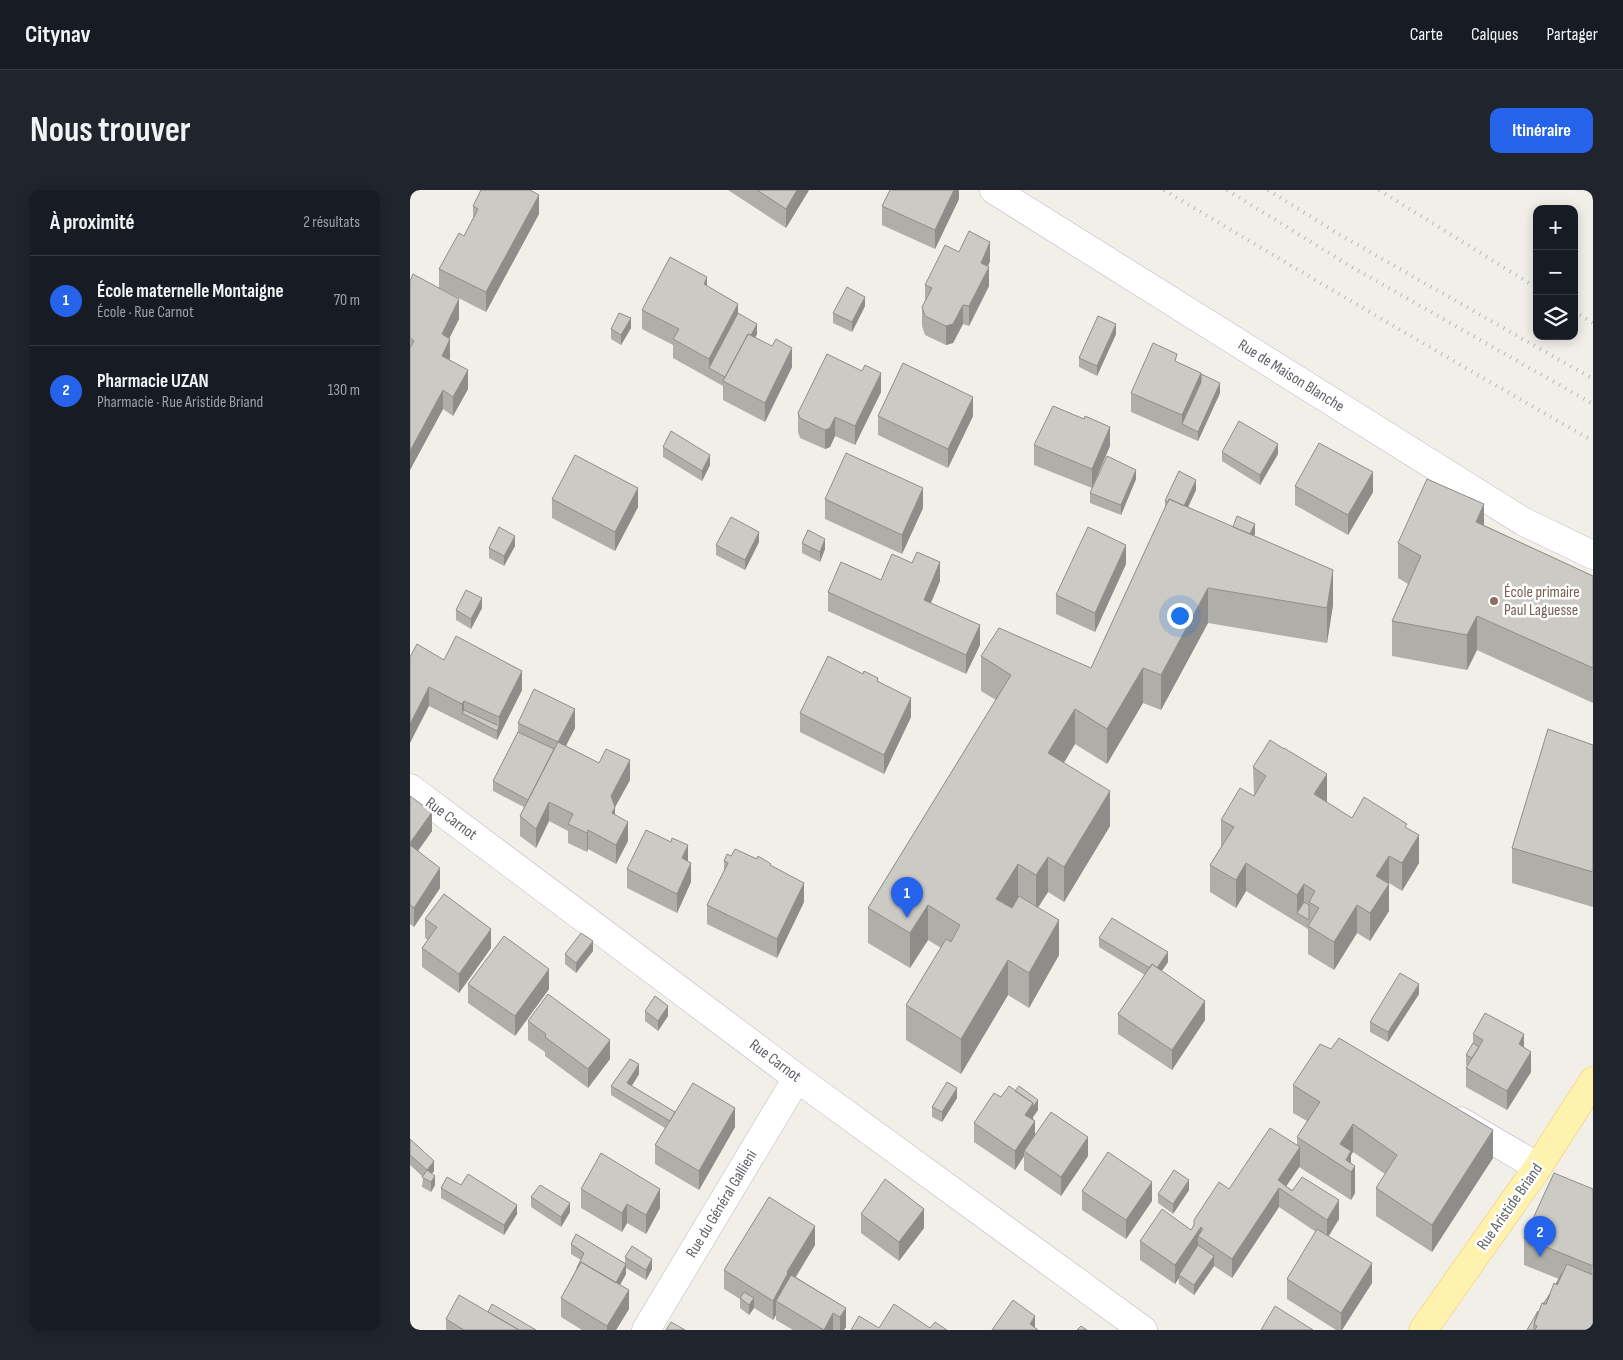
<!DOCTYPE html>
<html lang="fr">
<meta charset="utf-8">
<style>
:root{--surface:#171b24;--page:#20242c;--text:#f1f3f6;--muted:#9ea1a6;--line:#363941;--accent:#2563eb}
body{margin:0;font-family:"Sofia Sans Condensed",sans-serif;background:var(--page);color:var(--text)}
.controls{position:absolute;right:15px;top:15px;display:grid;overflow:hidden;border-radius:10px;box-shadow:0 2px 12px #0003}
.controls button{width:45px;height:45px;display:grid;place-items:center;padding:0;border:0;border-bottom:1px solid var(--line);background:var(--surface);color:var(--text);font:25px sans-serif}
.you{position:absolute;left:769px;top:425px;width:18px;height:18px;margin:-12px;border:4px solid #fff;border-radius:50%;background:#1a73e8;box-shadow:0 0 0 8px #1a73e833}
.badge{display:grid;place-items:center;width:32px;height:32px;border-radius:50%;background:var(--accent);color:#fff;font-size:16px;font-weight:700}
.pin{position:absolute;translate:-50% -41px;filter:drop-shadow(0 1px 2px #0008)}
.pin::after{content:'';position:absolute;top:26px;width:18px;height:15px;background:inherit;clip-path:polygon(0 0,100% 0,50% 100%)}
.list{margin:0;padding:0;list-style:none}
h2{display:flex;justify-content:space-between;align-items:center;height:65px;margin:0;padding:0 20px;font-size:21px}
h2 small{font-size:16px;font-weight:400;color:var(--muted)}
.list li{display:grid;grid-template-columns:32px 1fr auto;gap:15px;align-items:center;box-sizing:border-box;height:90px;padding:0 20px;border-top:1px solid var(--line)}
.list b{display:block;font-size:19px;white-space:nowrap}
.list p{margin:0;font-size:16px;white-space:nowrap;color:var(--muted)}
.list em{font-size:16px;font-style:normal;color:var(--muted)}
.icon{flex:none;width:28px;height:28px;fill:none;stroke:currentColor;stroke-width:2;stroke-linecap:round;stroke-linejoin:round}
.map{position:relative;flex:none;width:1183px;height:1140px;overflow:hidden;border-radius:10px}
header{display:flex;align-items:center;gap:30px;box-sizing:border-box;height:70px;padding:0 25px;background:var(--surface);border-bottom:1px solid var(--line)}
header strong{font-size:24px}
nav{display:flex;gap:28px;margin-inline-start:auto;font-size:18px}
.intro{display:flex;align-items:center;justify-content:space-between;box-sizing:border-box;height:120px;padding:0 30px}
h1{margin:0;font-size:35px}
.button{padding:12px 22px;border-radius:10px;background:var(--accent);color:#fff;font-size:18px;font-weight:700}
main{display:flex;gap:30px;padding:0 30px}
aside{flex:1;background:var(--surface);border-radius:10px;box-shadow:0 2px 12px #0003}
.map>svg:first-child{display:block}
</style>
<header>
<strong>Citynav</strong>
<nav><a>Carte</a><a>Calques</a><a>Partager</a></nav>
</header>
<div class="intro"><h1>Nous trouver</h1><a class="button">Itinéraire</a></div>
<main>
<aside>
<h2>À proximité<small>2 résultats</small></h2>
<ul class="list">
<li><span class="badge">1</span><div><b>École maternelle Montaigne</b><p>École · Rue Carnot</p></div><em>70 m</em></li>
<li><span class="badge">2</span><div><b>Pharmacie UZAN</b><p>Pharmacie · Rue Aristide Briand</p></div><em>130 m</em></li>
</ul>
</aside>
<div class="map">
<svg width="1183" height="1140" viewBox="0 0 1183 1140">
<rect width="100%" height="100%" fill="#f1efe8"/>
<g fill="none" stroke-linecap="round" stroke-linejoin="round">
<g stroke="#b5b8bc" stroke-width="29">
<path id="minor" d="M584,0L1114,332L1183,365
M0,598L387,888L733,1140
M1050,931L1128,977
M236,1140L387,888"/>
</g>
<g stroke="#f2c960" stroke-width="29">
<path id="major" d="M1013,1140L1128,977L1183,891"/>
</g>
<use href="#minor" stroke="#fff" stroke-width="28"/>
<use href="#major" stroke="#fff2af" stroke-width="28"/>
<path stroke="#b6b7b8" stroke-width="4" stroke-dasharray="1 6" stroke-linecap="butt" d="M754,0C896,85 1039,169 1183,251
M817,0L940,76L1183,214
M858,0L932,46L1183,189
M969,0L1127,98
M1164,121L1183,133"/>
</g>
<path fill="#afaea9" d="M318,0H399L376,38Z
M549,0V9L525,59L472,35V16Z
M63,16L129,24L76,122L29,98V79L54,46L63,30Z
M549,62L580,71L578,77L579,96L559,136L553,134L543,153L536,155L515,145L512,136V117L515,111V95Z
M0,91L49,129L39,148L40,168L39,170L58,199L43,226L33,219L0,280Z
M297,96L328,123L347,144L345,147L382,177L355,232L313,210V196L263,168V155L232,139V120Z
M455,116L442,142L423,133V123Z
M221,138L211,155L201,149V139Z
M706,144L687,186L669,177V168Z
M767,172L791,184L810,203L788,251L721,222V203Z
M471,202L445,255L425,246L420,257L415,259L390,248L388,242V223Z
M468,226H563L538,278L468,245Z
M674,229L700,256L682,298L624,275V255Z
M253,257L300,275L292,291L253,267Z
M812,262L868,264L850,295L812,271Z
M726,289L711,325L680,313V303Z
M885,296L963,302L938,345L885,315Z
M786,300L778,317L823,337L845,344L844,346L923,415L917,453L798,433L751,520L733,513L697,574L665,554L654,573L700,636L654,712L638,702L628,718L649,765L619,818L598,805L551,884L496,850V815L531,758L518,750L500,778L458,753V718L586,510L571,501V466L681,478L755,318V311Z
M142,309L228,317L205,361L142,328Z
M415,309L513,318L492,364L415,329Z
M1074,335L1183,386V513L1067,460L1057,480L982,466V431L998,394L988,388V353Z
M349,352L335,380L306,365V355Z
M392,353L415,359L410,372L392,363Z
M105,356L94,376L79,368V358Z
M716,374L685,442L646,424V405Z
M471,390L530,391L521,413L570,455L556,484L418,421V402Z
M72,418L61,439L46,430V420Z
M0,467L34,470L112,500L87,550L19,516Z
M468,491L501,527L474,584L390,542V523Z
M108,533L165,538L156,556L220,590L205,617V625L218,651L206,674L178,659L177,662L158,653V641L139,631L126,658L110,646V626L114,617L83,601V591L108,542Z
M1183,555V717L1102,693V658Z
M843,577L917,612H916L942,628L997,638L1009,673L992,701L979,693V721L960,751L947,743L924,780L898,764V739L836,701L826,718L800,702V675L811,657V630L844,605Z
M0,606L22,641L8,661L30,698L4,737L0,734Z
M321,666L361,676L394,712L367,768L297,734V715L314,681V671Z
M278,671L281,692L267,723L217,698V679Z
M15,729L81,758L49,803L12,777V758L18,750L15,748Z
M689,748L758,772L752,781L795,830L762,880L708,844V824L735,785L689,757Z
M183,761L166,783L155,774V764Z
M58,794L139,799L105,846L58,813Z
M1009,804L978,852L960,842V832Z
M235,821L258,826L248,841L235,831Z
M118,831L200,869L178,898L135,866V862L118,850Z
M1063,844L1114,858L1121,882L1097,920L1056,897V878L1058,875H1056V865L1063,853Z
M229,884L222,896L265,922L325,937L289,1000L245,974V955L255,938L201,905V896Z
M883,895L1083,968L1022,1062L966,1026V998L975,984L943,962L941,965V973L945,1003L941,1010L889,977L876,996L929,1029L918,1046L962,1093L932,1140H926L877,1109V1089L906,1042L869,1017L822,1088L804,1076L784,1105L769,1094V1088L765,1094L730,1070V1051L781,1040L784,1036V1030L819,999L887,955V947L897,931L883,923Z
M591,907L628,920L623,927L625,945L678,966L651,1006L614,980V966L605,980L564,952V933Z
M547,908L532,932L522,927V917Z
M0,949L24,981L22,983L25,995L21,1002L12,997L13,987L0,975Z
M31,998L107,1024L94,1045L31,1008Z
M171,999L250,1018L236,1044L217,1033L212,1042L171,1018Z
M1183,999V1140H1117L1149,1089L1114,1075V1048Z
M779,1000L763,1024L748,1013V1004Z
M672,1001L742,1011L716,1049L672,1020Z
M121,1007L160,1022L151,1037L121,1017Z
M451,1024L514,1038L489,1071L451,1043Z
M161,1054L215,1073V1067L242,1079L236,1090L216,1078V1084L210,1095L219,1119L206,1140H172L151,1127V1108L171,1070L161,1064Z
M405,1055L386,1087L436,1118V1137L434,1140H383L366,1130V1125L363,1130L344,1118L339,1125L330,1118V1109L314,1099V1080Z
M78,1122L126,1140H36V1129Z"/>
<path fill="#8f8d8a" d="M387,0H399L376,38V19Z
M544,0H549V9L525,59V40Z
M129,5V24L76,122V102Z
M580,52V71L571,93V73Z
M579,77V96L559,136V116Z
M297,87V106L294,94Z
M455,107V116L442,142V132Z
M49,109V129L32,163V144Z
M328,114V133L299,178V169Z
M553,115V134L543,153L536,155V136Z
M221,128V138L211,155V145Z
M347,134V144L321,195L319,189Z
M706,134V144L687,186V176Z
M40,149V168L32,185V166Z
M382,158V177L355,232V213Z
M58,180V199L43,226V207Z
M471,183V202L445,255V236Z
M791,183V202L772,234V244V225Z
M810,193V203L788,251V242Z
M33,200V219L0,280V261Z
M563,207V226L538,278V259Z
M425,227V246L420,257L415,259V240Z
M700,237V256L682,298V279Z
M868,254V264L850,295V285Z
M300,265V275L292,291V281Z
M726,280V289L711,325V315Z
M963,282V302L938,345V325Z
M786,290V300L773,328V318Z
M228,298V317L205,361V342Z
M513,298V318L492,364V345Z
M1074,314V349L1066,332Z
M845,334V344L839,355V345Z
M349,342V352L335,380V370Z
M105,346V356L94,376V366Z
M415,349V359L410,372V362Z
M716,355V374L685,442V423Z
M530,372V391L514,429V410Z
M923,380V415L917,453V418Z
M798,398V433L751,520V485Z
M72,408V418L61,439V429Z
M1067,426V460L1057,480V445Z
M570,435V455L556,484V465Z
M733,478V513L697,574V539Z
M112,481V500L87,550V541L89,536V527Z
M19,497V516L0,553V534Z
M501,508V527L474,584V565Z
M54,511V524L52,523V514Z
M165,519V538L148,571V552Z
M665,519V554L638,598V563Z
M220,570V590L205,617V636L202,642L201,606Z
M917,584V612L904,632V604Z
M700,601V636L654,712V677Z
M139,612V631L126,658V639Z
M22,622V641L0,672V653Z
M218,632V651L206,674V655Z
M178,640V659L177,662V643Z
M1009,645V673L992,701V673Z
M278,655V674L272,668Z
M979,666V693L966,686Z
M638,667V702L626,720V685Z
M281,673V692L267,723V704Z
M836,673V701L826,718V690Z
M608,674V709L586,744V709Z
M30,678V698L4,737V718Z
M394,693V712L367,768V749Z
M894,694V721L887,723V705Z
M979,694V721L960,751V723Z
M518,715V750L500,778V743Z
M947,715V743L924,780V752Z
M649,730V765L619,818V783Z
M81,739V758L49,803V784Z
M183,751V761L166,783V773Z
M758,762V772L745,790V780Z
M598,770V805L551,884V849Z
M139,779V799L105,846V826Z
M1009,794V804L978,852V842Z
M795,811V830L762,880V860Z
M258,816V826L248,841V831Z
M1114,844V864L1109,854Z
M200,850V869L178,898V879Z
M1121,862V882L1097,920V901Z
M229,874V884L217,903V893Z
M547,898V908L532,932V922Z
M628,910V920L623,927V932L615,925L623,913Z
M325,918V937L289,1000V981Z
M625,931V950L614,961V966L605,980V961Z
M943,934V962L941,965V982L930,954Z
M1083,940V968L1022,1062V1035Z
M678,947V966L651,1006V987Z
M890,957V976L873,1001L869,998V1017L822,1088V1069L868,990Z
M24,971V981L17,990V980Z
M945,976V1003L941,1010V982Z
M25,986V995L21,1002V992Z
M779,990V1000L763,1024V1014Z
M742,992V1011L716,1049V1030Z
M250,999V1018L236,1044V1025Z
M929,1010V1029L917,1049V1030Z
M160,1013V1022L151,1037V1027Z
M217,1014V1033L212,1042V1023Z
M107,1015V1024L94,1045V1035Z
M514,1019V1038L489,1071V1052Z
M405,1036V1055L378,1099L366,1111V1125L363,1130V1111L377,1082Z
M791,1037V1047L788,1046V1060L769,1085V1088L765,1094V1075Z
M804,1066V1076L784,1105V1095Z
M242,1069V1079L236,1090V1080Z
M962,1073V1093L932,1140H931V1123Z
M216,1074V1084L202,1109V1099Z
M219,1100V1119L206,1140H197V1136Z
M344,1108V1118L339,1125V1115Z
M436,1118V1137L434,1140H430V1127Z
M423,1123V1140H414Z
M625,1126V1140L620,1134Z"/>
<path fill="#cccac5" stroke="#8f8d8a" d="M71,0H120L129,5L76,102L29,79L49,43L54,46L68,19L63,16Z
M347,0H387L376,19Z
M480,0H544L525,40L472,16Z
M559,41L580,52L571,73L579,77L559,116L553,115L543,134L536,136L515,126L512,117L522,98L515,95L535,55L549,62Z
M260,67L297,87L294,94L328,114L299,169L263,149L269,139L232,120Z
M3,84L49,109L32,144L40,149L32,166L58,180L43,207L33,200L0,261V158L4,151L0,148V91Z
M437,97L455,107L442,132L423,123Z
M209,123L221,128L211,145L201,139Z
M328,123L347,134L341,145L338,144L315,187L299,178Z
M688,126L706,134L687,176L669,168Z
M338,144L362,156L366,149L382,158L355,213L313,191Z
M743,153L767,164L765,171L791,183L772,225L721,203Z
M417,164L452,181L455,175L471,183L445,236L425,227L420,238L415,240L390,228L388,223Z
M493,173L563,207L538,259L468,226Z
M791,184L810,193L788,242L772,234L791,192Z
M643,216L674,229L675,226L700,237L682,279L624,255Z
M829,231L868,254L850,285L812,262Z
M261,241L300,265L292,281L253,257Z
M909,253L963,282L938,325L885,296Z
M436,263L513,298L492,345L415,309Z
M165,265L228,298L205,342L142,309Z
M697,266L726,280L711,315L680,303Z
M769,281L786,290L774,316L759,309L758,312L755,311Z
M1017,289L1074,314L1066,332L1183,386V478L1067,426L1057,445L982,431L1011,366L988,353Z
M759,309L923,380L917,418L798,398L751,485L733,478L697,539L665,519L638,563L700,601L654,677L638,667L626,685L608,674L586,709L602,718L609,706L649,730L619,783L598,770L551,849L496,815L536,749L541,752L550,735L518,715L500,743L458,718L601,485L571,466L589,438L681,478Z
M827,326L845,334L840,344L823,337Z
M321,327L349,342L335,370L306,355Z
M89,337L105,346L94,366L79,358Z
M678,337L716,355L685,423L646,405Z
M398,340L415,349L410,362L392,353Z
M507,362L530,372L514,410L570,435L556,465L418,402L431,372L471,390L482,364L502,373Z
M56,400L72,408L61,429L46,420Z
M46,446L112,481L89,527L54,511L52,514L19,497L0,534V467L7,454L34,470Z
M418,466L453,484L454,481L468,488L467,491L501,508L474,565L390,523Z
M124,499L165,519L148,552L189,573L196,559L220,570L201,606L205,617L202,623L218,632L206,655L178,640L177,643L158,634L163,624L139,612L126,639L110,626L148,552L108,533Z
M54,520L89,536L87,541L52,523Z
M1138,539L1183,555V682L1102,658Z
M108,542L144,559L118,610L83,591Z
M860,550L874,559V558L917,584L904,604L942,628L954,607L997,634L995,637L1009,645L992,673L979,666L966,686L979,694L960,723L947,715L924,752L898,736L909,718L899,712L905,701L894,694L887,705L836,673L826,690L800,675L824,637L811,630L830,598L844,606L856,586L843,577Z
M0,606L22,622L0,653Z
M236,640L261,652L262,648L278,655L272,668L281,673L267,704L217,679Z
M0,655L30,678L4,718L0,715Z
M325,659L347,669L348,666L361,674L360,675L394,693L367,749L297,715L318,673L314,671L317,664L321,666Z
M34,704L81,739L49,784L12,758L27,737L15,729Z
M894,712L899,715V730L887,723Z
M702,728L758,762L747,778L742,774L740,778L689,748Z
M171,743L183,751L166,773L155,764Z
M94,746L139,779L105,826L58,794Z
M742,774L795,811L762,860L708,824Z
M990,783L1009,794L978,842L960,832Z
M138,804L200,850L178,879L135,847L136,844L118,831Z
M245,806L258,816L248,831L235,821Z
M1075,823L1114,844L1109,854L1121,862L1097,901L1056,878L1073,850L1063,844Z
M929,848L1083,940L1022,1035L966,998L987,965L943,934L930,954L941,961L936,970L945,976L941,982L887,947L910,912L883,895L910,854L921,859Z
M1063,853L1069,857L1062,868L1056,865Z
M220,869L229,874L217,893L265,922L260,931L201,896Z
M537,892L547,898L532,922L522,917Z
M283,893L325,918L289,981L245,955Z
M599,896L623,913L615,925L625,931L605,961L564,933L584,903L591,907Z
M609,896L628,910L623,917V913L605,901Z
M641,922L678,947L651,987L614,961Z
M860,938L890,957L868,990L882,1001L892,987L929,1010L917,1030L869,998L822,1069L788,1046L793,1039L791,1037L765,1075L730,1051L752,1019L781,1040L784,1035V1030L809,992L819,999Z
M0,949L24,971L17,980L0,965Z
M698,962L742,992L716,1030L672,1001Z
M191,963L250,999L236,1025L217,1014L212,1023L171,999Z
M17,980L25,986L21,992L12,987Z
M764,980L779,990L763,1014L748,1004Z
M1144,983L1183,999V1076L1114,1048Z
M58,984L107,1015L94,1035L31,998L37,987L51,995Z
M475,989L514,1019L489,1052L451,1024Z
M130,995L160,1013L151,1027L121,1007Z
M359,1007L405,1036L377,1082L378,1083L363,1111L314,1080Z
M907,1039L962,1073L931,1123L877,1089Z
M166,1044L216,1074L206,1093L171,1072L167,1078L174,1063L161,1054Z
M788,1055L804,1066L784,1095L769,1085Z
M222,1056L242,1069L236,1080L215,1067Z
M171,1072L219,1100L197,1136L151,1108Z
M1157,1074L1183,1085V1140H1125L1127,1136L1124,1134L1132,1113L1136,1114L1144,1093L1147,1095Z
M1152,1083L1147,1095L1146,1094Z
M381,1085L436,1118L430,1127L423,1123L414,1140L366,1111Z
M334,1102L344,1108L339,1115L330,1108Z
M1140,1104L1136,1114H1133Z
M49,1105L109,1140H54L36,1129Z
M603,1110L625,1126L620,1134L628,1140H582Z
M82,1114L126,1140H109L78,1122Z
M484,1114L520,1138L525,1132L537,1140H441L449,1126L469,1138Z
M865,1116L903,1140H851Z
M1128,1121L1124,1134V1140H1117Z
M261,1132L275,1140H256Z
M671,1136L677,1140H667Z"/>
<circle fill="#8d6e63" stroke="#fff" stroke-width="2" cx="1084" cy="411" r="5"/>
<g text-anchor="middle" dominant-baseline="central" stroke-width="5" stroke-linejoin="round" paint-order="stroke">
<g font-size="16" fill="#5f6368" stroke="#fff">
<text transform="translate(881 186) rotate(32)">Rue de Maison Blanche</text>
<text transform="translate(41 629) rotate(37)">Rue Carnot</text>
<text transform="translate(365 871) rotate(37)">Rue Carnot</text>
<text transform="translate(312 1014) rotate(-59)">Rue du Général Gallieni</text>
<text transform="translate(1100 1017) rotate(-55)">Rue Aristide Briand</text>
</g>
<g font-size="16" fill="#785e54" stroke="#fff" text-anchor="start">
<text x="1094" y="402">École primaire<tspan x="1094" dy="18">Paul Laguesse</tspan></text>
</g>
</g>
</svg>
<div class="controls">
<button>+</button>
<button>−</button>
<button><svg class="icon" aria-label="layers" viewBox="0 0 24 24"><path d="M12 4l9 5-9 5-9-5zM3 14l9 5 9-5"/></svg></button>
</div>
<div class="you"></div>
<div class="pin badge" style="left:497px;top:728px">1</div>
<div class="pin badge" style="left:1130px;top:1067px">2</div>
</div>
</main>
